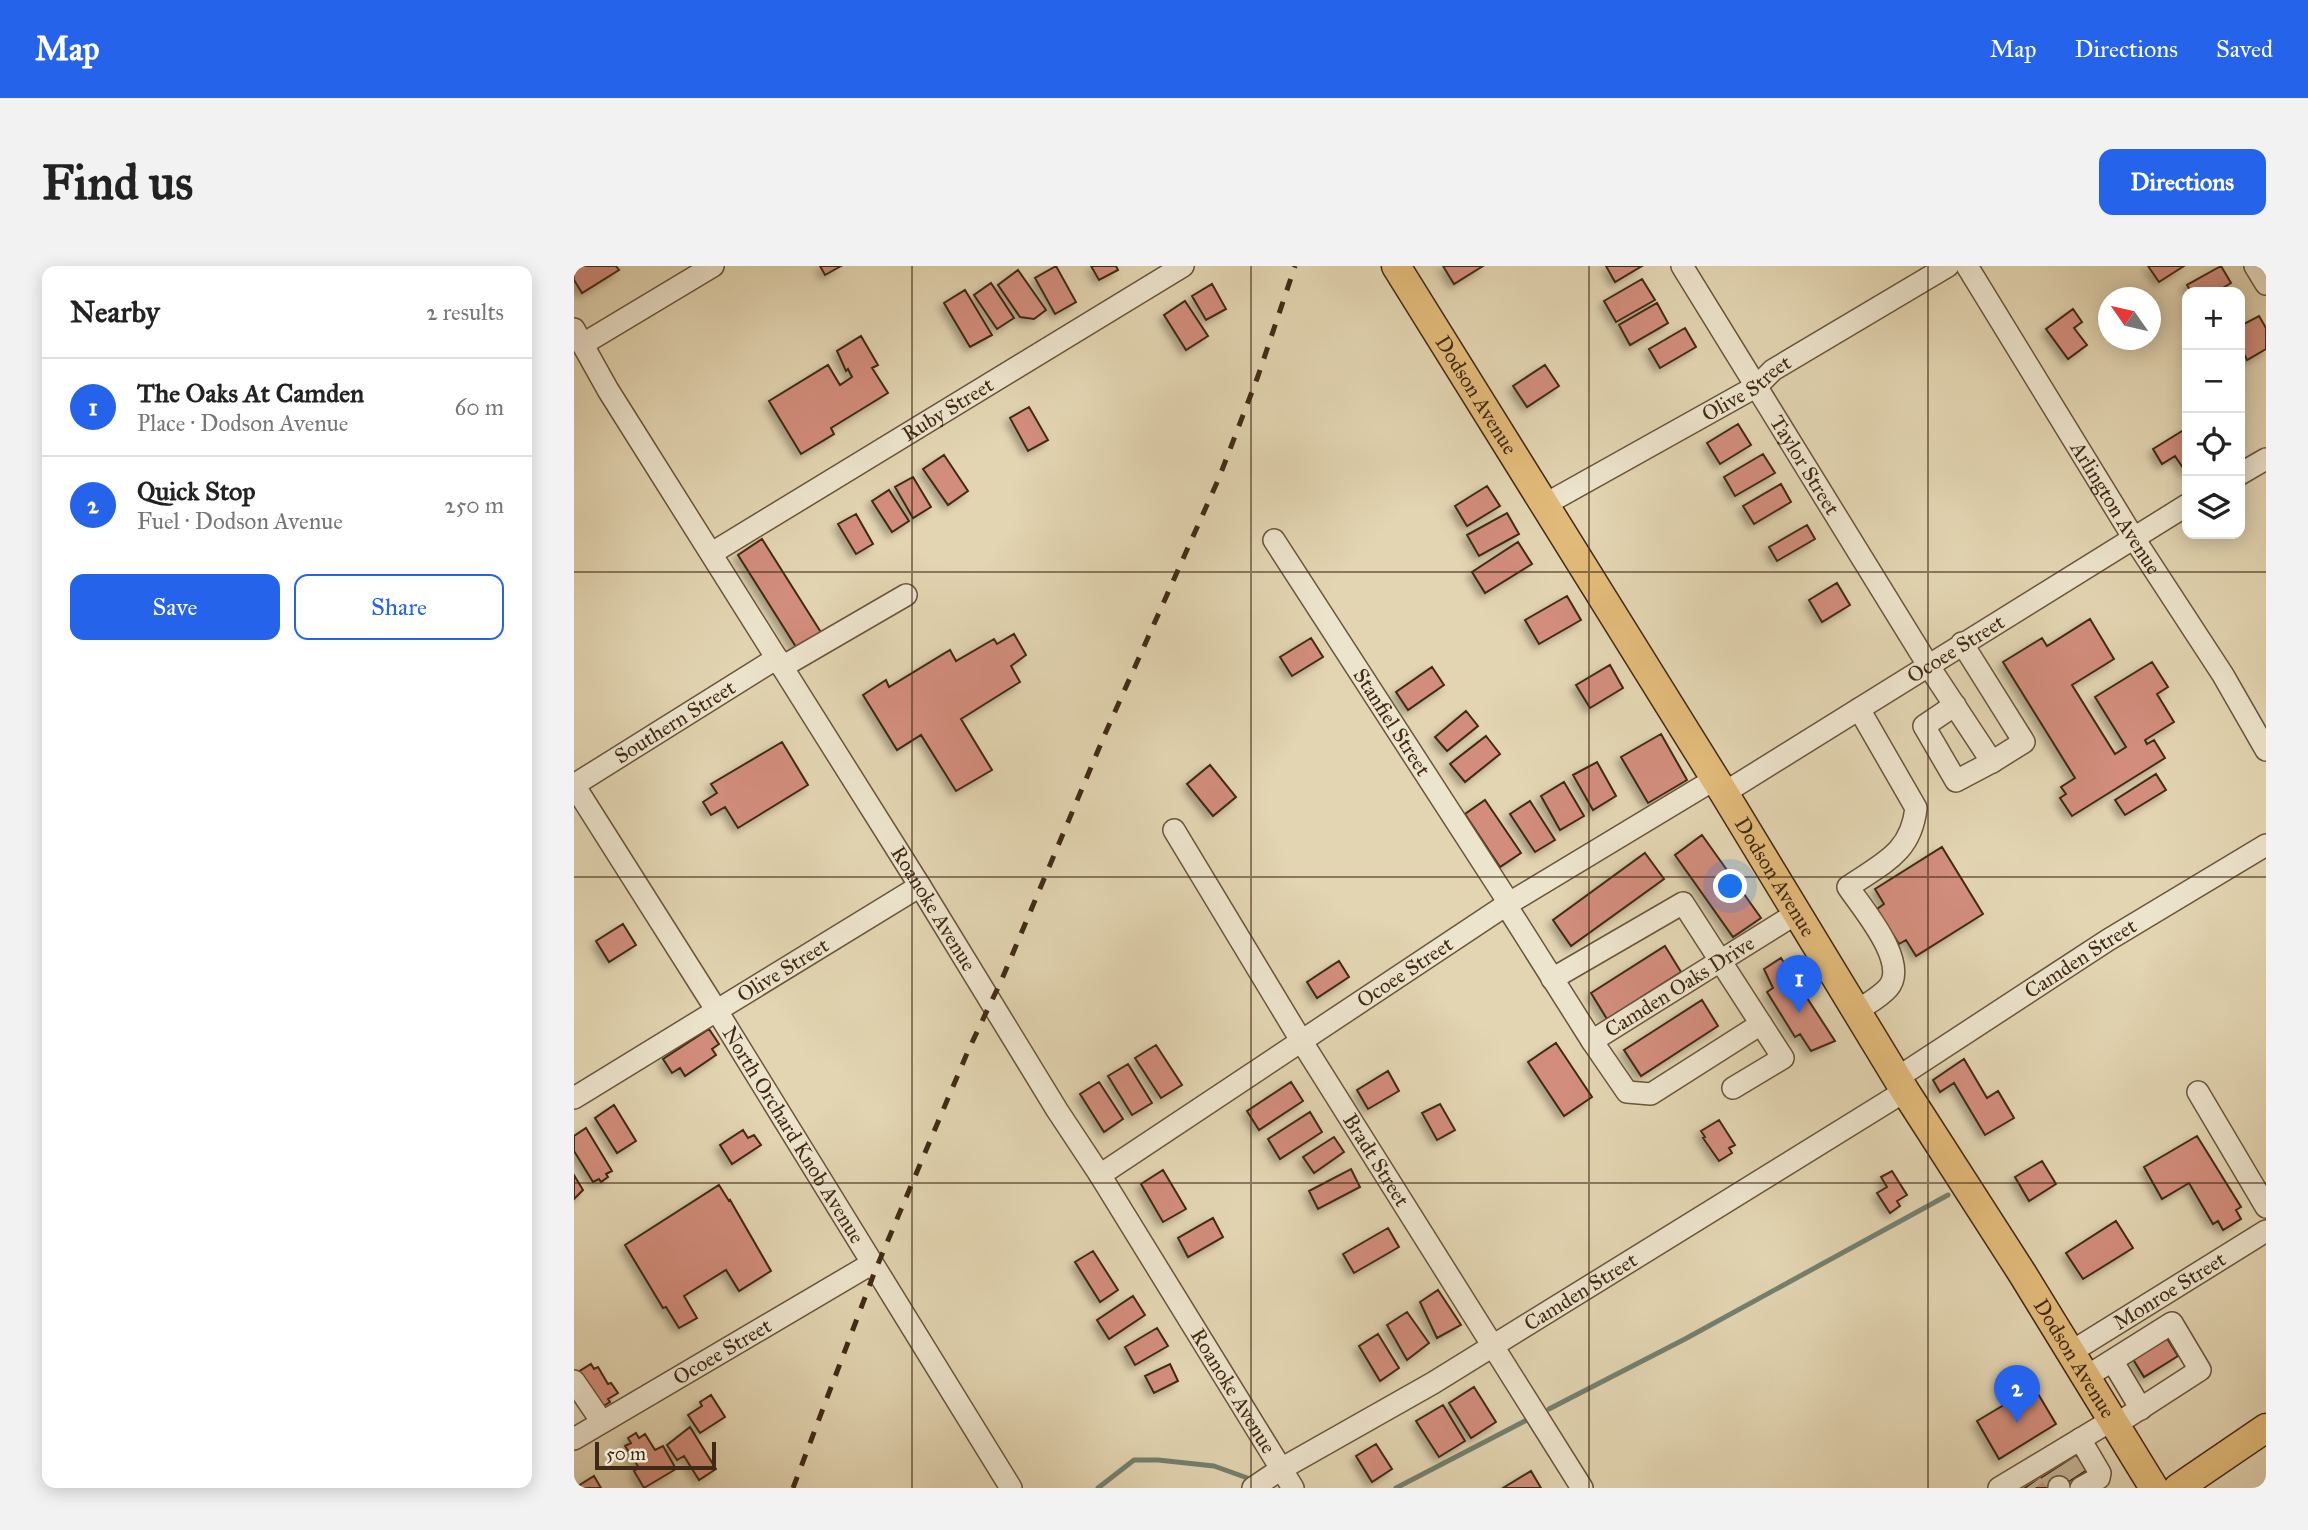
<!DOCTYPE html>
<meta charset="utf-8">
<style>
:root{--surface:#fff;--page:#f2f2f2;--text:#222;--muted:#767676;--line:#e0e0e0;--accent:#2563eb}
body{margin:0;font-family:"IM FELL Great Primer",serif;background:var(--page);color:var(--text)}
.controls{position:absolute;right:21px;top:21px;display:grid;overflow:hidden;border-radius:14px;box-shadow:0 4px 18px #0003}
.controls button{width:63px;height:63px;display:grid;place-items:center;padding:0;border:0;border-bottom:2px solid var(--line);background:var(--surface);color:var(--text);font:35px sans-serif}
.compass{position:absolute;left:1524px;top:21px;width:63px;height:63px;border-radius:50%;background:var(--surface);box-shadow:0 4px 18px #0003;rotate:304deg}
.scale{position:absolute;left:21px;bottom:18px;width:121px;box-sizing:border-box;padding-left:7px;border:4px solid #412a15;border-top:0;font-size:19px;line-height:24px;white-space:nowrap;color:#412a15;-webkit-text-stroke:5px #ede4cd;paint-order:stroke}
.you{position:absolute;left:1157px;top:621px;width:24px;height:24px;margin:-18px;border:5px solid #fff;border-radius:50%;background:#1a73e8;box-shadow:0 0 0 10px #1a73e833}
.badge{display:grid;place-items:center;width:46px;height:46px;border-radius:50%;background:var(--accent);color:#fff;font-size:23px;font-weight:700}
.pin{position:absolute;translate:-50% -58px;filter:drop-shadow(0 2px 4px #0008)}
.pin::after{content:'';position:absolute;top:37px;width:24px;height:21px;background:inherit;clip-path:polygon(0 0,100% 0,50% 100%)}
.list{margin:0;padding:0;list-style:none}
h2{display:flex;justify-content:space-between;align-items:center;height:91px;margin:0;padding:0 28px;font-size:30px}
h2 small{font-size:23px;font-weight:400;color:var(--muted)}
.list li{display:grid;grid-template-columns:46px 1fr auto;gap:21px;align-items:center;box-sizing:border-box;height:98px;padding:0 28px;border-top:2px solid var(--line)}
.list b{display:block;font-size:26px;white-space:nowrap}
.list p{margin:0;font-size:23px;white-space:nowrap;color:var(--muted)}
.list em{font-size:23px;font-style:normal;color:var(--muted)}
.actions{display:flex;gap:14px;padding:21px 28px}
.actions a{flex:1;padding:16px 0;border:2px solid var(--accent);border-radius:14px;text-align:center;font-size:24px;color:var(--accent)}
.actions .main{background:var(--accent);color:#fff}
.icon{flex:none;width:38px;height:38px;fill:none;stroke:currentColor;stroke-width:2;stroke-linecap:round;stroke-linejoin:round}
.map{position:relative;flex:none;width:1692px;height:1222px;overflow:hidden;border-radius:14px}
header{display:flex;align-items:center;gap:42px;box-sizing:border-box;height:98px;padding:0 35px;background:var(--accent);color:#fff}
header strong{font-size:33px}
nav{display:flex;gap:38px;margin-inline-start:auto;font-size:24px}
.intro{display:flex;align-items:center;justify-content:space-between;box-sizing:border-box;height:168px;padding:0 42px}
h1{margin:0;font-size:49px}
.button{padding:18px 32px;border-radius:14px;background:var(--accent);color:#fff;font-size:24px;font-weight:700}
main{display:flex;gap:42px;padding:0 42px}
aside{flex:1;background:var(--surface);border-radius:14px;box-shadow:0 4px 18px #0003}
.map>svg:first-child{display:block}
</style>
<header>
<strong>Map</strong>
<nav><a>Map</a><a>Directions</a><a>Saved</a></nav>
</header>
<div class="intro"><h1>Find us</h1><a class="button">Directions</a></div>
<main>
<aside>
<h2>Nearby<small>2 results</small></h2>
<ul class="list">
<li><span class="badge">1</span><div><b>The Oaks At Camden</b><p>Place · Dodson Avenue</p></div><em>60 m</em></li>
<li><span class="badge">2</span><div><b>Quick Stop</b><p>Fuel · Dodson Avenue</p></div><em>250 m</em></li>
</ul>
<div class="actions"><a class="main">Save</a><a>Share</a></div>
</aside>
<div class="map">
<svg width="1692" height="1222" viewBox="0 0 1692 1222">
<defs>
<filter id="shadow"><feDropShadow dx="-4.5" dy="4.5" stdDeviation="3.5" flood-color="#0004"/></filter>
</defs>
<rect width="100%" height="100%" fill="#e3d5b2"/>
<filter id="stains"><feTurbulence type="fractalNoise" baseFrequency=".00286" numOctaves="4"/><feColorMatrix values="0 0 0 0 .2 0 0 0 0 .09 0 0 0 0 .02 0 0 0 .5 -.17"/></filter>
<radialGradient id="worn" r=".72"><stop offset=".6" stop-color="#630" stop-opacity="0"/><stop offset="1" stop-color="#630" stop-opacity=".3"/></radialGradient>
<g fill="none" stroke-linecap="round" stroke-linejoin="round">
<path stroke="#738070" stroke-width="5" d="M975,1143L1111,1073L1374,929
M524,1222L560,1194H584L640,1200L679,1214
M822,1222L951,1155"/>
</g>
<path fill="#d28d7b" stroke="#412a15" stroke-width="2" filter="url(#shadow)" d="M2,0H42L45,4L8,27L0,14V1Z
M246,0H267L251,9Z
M482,0L502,36L481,48L461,12Z
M517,0H542L544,4L525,14Z
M869,0H909L880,18Z
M1032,0H1068L1041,16Z
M1574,0H1610L1585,16Z
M1647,0L1657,17L1647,23L1649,26H1617L1613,19Z
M444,4L472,44L460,53L446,51L424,19Z
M1068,13L1081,34L1042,56L1030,35Z
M417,17L440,52L423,63L400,29Z
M638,18L652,43L632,54L618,30Z
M391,24L418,69L396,81L370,37Z
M611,35L634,70L612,84L590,49Z
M1083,37L1094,57L1056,79L1045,59Z
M1499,43L1508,56L1500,62L1513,79L1494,93L1472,63Z
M1685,50L1692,62V83L1673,94L1666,80V60Z
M1111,62L1122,81L1086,102L1075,83Z
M287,70L304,99L298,102L314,127L257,162L260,168L227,188L195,135L254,99L266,119L278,111L274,103L272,105L263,85Z
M971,99L985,120L953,141L939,120Z
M455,141L474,174L454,185L436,152Z
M1164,158L1177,179L1146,198L1133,177Z
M1613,162V204L1611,205L1601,190L1588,198L1579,183Z
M1189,188L1201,207L1161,230L1150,211Z
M370,189L394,225L374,239L349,203Z
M339,211L357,241L339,252L321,221Z
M1207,218L1217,236L1180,258L1169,240Z
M913,220L926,240L893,260L881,240Z
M315,224L335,255L318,266L298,235Z
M933,247L945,268L905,290L893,269Z
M282,248L299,278L282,288L264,258Z
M1233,259L1241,273L1203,295L1195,281Z
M188,273L248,368L224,384L164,289Z
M944,276L958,298L911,327L898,306Z
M1263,317L1276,339L1248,356L1235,334Z
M993,330L1007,354L965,378L951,354Z
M1516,353L1540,393L1498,419L1541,488L1552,481L1521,431L1578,396L1594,421L1583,428L1600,456L1571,474L1573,478L1580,474L1591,492L1498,550L1486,532L1492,528L1487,521L1501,512L1429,396L1468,372L1473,380Z
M440,368L452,389L437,400L446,416L387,453L418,504L382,525L347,469L323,484L289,429L312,414L315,421L376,384L382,395L420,373L423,378Z
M737,372L749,391L718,410L706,391Z
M1036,399L1049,422L1016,442L1002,419Z
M858,401L870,419L834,444L822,426Z
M892,445L904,460L873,485L861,471Z
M1087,468L1113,514L1074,537L1047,491Z
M912,470L926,488L891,516L876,498Z
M208,476L234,519L164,562L151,541L137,549L129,536L143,527L137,518Z
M1023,496L1042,530L1019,544L999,509Z
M636,499L662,531L639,550L613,518Z
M1582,508L1592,524L1551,549L1541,534Z
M990,516L1010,550L986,564L967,530Z
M911,534L947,587L926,601L891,548Z
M956,535L981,574L961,586L936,548Z
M1128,569L1187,652L1159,671L1101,589Z
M1368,581L1409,648L1342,690L1332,674L1325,678L1303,643L1310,638L1301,623Z
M1071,587L1090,613L997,680L979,654Z
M49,658L62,679L35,696L22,675Z
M1091,680L1107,706L1033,753L1017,727Z
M1207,692L1261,775L1237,785L1226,768L1221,771L1193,726L1199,722L1190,703Z
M765,695L775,711L743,732L733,716Z
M1128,734L1144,760L1067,810L1050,784Z
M135,763L145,778L138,783L142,789L111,810L106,802L98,807L89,793Z
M982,777L1018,831L990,850L954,796Z
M582,779L608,819L587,832L561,792Z
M1390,793L1413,832L1424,825L1440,852L1411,869L1380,817L1366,826L1359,814Z
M554,798L578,837L558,849L534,810Z
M814,805L825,825L794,843L783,824Z
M525,816L549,853L530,866L506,828Z
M717,816L729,835L685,864L673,845Z
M866,838L881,864L863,874L848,847Z
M40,839L62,875L43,887L21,852Z
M736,846L748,866L706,893L694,873Z
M1145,854L1161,879L1155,882L1158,887L1145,895L1129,872L1131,871L1127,865Z
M12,862L38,905L32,908L34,911L27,916L25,913L19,916L0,885V870Z
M169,864L174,872L180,869L187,879L158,898L146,879Z
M1623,870L1667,941L1662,944L1667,953L1649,964L1644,955L1639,958L1615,917L1588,933L1570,901Z
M760,871L770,886L740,907L729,891Z
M1468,895L1482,918L1455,935L1441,911Z
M777,903L786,921L744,943L735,925Z
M589,904L612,943L589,956L567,918Z
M1318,905L1333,929L1323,935L1326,940L1316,947L1303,927L1313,921L1307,911Z
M0,909L9,924L0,933Z
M145,919L155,935L156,934L197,1005L165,1025L152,1004L110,1030L123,1052L105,1062L92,1041L89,1042L51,979Z
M639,952L649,971L614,991L604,972Z
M1542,955L1559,982L1509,1013L1492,987Z
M814,962L825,981L780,1007L769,988Z
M519,985L544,1024L526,1036L501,996Z
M864,1024L887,1059L863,1072L846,1036Z
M559,1030L571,1049L535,1073L523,1054Z
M833,1046L855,1077L833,1094L813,1059Z
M583,1062L594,1080L561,1099L551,1081Z
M804,1068L825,1102L806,1115L785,1080Z
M1591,1069L1604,1090L1570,1111L1557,1090Z
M17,1098L20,1103L24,1101L34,1118L37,1117L44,1127L34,1133L36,1136L28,1141L4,1106Z
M596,1098L604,1115L580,1127L571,1110Z
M900,1121L922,1156L897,1172L875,1137Z
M1460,1121L1482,1158L1425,1193L1403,1155Z
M137,1129L151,1151L126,1167L114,1149L128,1140L126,1136Z
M869,1139L891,1175L865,1191L842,1155Z
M116,1161L142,1203L125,1214L110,1190L103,1194L93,1179Z
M62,1167L65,1172L71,1168L81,1184L89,1180L102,1203L70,1222L60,1205L65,1202L51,1180L57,1177L54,1172Z
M802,1178L818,1203L798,1216L782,1190Z
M1508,1187L1517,1201L1484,1222H1451Z
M957,1205L967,1222H929Z
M20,1210L27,1222H1Z"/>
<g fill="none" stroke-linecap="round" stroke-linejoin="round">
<path stroke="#c3b393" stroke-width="21" stroke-dasharray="21 10" stroke-linecap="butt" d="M1493,1196L1502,1210
M1476,1207L1485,1221
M1458,1218L1461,1222"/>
<g stroke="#6a553c" stroke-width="24">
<g id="minor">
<path id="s1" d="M1108,0L1354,399L1418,496L1450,476L1388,377"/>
<path id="s2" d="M1393,0L1559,271L1649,409L1692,484"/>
<path d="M1681,0L1692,18"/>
<path id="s3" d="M0,63L34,124L346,620L483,844L526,909L719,1222"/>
<path d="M9,78L139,0"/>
<path d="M1666,208L1692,193"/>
<path id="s4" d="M970,239L1183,120L1199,104L1374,0"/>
<path id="s5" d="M700,274L935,637"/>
<path id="s6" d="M138,287L609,0"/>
<path d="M208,401L332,329"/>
<path d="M1381,439L1350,460L1382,515L1418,496"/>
<path id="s7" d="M0,519L143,745L437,1222"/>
<path id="s8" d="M0,519L203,392"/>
<path id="s9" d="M1150,527L1613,239"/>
<path id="s10" d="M600,564L728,776L1008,1222"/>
<path id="s11" d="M932,639L1018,775L1223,647"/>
<path d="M978,713L1109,637L1209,792L1159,822"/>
<path d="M1283,745C1293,738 1306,731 1314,722C1336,697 1288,642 1274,621C1309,597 1337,587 1342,542L1285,443"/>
<path d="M1018,775L1053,826L1077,828L1187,758"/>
<path id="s12" d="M1323,812L1534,674L1692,579"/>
<path d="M1624,826L1692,941"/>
<path id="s13" d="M0,832L346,620"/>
<path id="s14" d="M526,909L932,639L1141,513"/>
<path id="s15" d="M1497,1086L1692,965"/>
<path d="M1539,1096L1567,1143"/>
<path d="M1512,1111L1598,1057L1626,1104L1541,1159"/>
<path d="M0,1115L28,1156"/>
<path id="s16" d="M0,1173L297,998"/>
<path d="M1506,1173L1526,1207L1525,1212L1507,1222"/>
<path d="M1485,1221V1222"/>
<path id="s17" d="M679,1222L707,1203L859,1117L1331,825"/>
<path d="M1425,1222L1538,1154"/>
</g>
</g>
<g stroke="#412a15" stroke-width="31">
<g id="major">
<path id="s18" d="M822,0L1150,527L1331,825L1448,1007L1580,1222"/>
<path d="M1604,1222L1692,1162"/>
</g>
</g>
<use href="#minor" stroke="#ede4cd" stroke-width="21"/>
<use href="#major" stroke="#e2ba79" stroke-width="28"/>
<path stroke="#412a15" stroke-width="5" stroke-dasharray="12 12" stroke-linecap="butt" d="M219,1222L301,1005L394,785L428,713L531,468L645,212L684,110L721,0"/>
</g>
<path fill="none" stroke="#412a15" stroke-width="2" stroke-opacity="0.55" d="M338,0V1222M677,0V1222M1015,0V1222M1354,0V1222M0,306H1692M0,611H1692M0,917H1692"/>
<g text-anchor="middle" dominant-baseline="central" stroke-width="7" stroke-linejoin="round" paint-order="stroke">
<g font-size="21" fill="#412a15" stroke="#ede4cd">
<text stroke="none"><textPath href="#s4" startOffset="234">Olive Street</textPath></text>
<text stroke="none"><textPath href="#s18" startOffset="152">Dodson Avenue</textPath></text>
<text stroke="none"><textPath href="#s6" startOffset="276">Ruby Street</textPath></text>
<text stroke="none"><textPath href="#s1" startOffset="234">Taylor Street</textPath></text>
<text stroke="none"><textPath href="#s2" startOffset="284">Arlington Avenue</textPath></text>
<text stroke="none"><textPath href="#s9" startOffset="273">Ocoee Street</textPath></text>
<text stroke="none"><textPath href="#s8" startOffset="119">Southern Street</textPath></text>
<text stroke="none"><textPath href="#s5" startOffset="217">Stanfiel Street</textPath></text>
<text stroke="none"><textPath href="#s18" startOffset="719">Dodson Avenue</textPath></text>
<text stroke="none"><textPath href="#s3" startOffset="682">Roanoke Avenue</textPath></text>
<text stroke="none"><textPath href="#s12" startOffset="219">Camden Street</textPath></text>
<text stroke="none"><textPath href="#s13" startOffset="245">Olive Street</textPath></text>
<text stroke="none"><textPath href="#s14" startOffset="366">Ocoee Street</textPath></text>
<text stroke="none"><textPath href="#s11" startOffset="264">Camden Oaks Drive</textPath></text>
<text stroke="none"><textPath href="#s7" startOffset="413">North Orchard Knob Avenue</textPath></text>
<text stroke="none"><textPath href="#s10" startOffset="387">Bradt Street</textPath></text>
<text stroke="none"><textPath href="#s15" startOffset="116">Monroe Street</textPath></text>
<text stroke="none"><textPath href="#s17" startOffset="382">Camden Street</textPath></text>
<text stroke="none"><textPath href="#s16" startOffset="172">Ocoee Street</textPath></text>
<text stroke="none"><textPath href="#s18" startOffset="1286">Dodson Avenue</textPath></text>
<text stroke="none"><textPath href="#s3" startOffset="1250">Roanoke Avenue</textPath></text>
</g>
</g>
<rect width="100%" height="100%" filter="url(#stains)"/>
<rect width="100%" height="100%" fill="url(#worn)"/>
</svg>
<div class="controls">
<button>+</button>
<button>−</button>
<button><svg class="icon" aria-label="locate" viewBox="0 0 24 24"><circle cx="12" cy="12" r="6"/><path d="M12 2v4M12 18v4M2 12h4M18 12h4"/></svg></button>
<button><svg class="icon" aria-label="layers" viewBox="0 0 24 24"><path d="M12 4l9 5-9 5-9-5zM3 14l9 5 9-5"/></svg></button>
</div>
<svg class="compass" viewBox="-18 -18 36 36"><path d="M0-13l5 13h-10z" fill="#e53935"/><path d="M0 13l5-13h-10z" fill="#767676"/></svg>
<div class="scale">50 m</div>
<div class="you"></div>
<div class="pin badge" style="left:1225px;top:747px">1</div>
<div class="pin badge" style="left:1443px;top:1157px">2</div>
</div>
</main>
